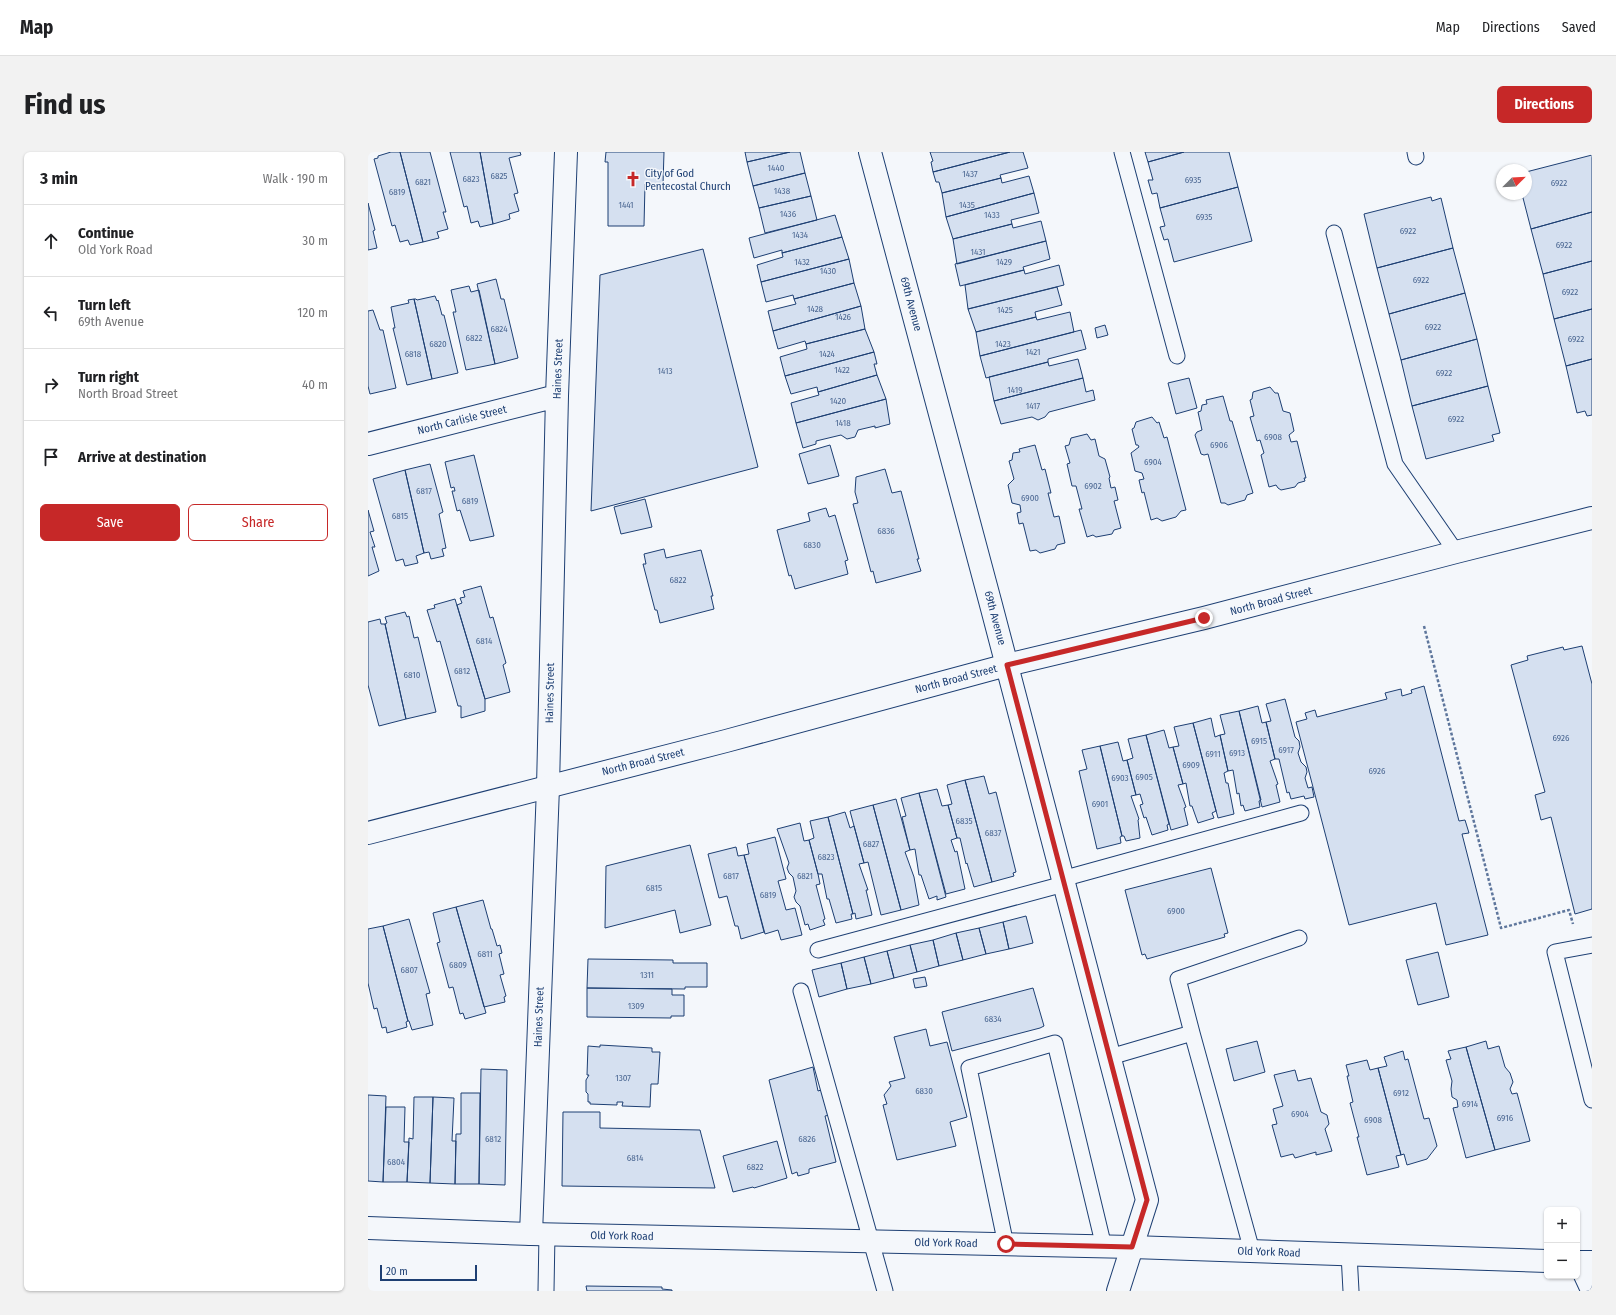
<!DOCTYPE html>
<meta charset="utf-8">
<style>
:root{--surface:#fff;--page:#f2f2f2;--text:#202124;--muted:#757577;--line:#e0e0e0;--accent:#c62828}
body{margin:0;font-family:"Fira Sans Condensed",sans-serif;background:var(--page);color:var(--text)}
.controls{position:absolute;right:12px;bottom:12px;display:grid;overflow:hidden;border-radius:6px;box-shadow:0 1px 3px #0004}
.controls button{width:36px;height:36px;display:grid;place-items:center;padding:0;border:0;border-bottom:1px solid var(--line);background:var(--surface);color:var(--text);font:20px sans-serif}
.compass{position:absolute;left:1128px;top:12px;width:36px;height:36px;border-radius:50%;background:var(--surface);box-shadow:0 1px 3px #0004;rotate:66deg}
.scale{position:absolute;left:12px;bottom:10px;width:97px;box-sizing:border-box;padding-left:4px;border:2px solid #1d3f73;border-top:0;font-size:11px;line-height:14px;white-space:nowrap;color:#1d3f73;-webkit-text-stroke:3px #f4f7fb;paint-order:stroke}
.stop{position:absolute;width:12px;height:12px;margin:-9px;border:3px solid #c62828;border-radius:50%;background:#fff}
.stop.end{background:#c62828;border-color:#fff;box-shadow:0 1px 4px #0008}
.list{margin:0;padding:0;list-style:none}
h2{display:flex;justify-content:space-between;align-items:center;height:52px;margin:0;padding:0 16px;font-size:17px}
h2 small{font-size:13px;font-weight:400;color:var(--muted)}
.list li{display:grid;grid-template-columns:26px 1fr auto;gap:12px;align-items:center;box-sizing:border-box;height:72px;padding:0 16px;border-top:1px solid var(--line)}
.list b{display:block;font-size:15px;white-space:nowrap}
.list p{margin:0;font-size:13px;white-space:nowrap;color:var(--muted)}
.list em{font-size:13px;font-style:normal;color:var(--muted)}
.actions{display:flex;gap:8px;padding:12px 16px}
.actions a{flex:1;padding:9px 0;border:1px solid var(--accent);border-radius:6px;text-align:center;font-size:14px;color:var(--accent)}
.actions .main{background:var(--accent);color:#fff}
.icon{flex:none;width:22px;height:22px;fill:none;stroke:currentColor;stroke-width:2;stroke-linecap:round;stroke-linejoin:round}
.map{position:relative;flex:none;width:1224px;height:1139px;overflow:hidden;border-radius:6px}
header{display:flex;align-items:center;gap:24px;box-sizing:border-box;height:56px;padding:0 20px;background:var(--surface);border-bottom:1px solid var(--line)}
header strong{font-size:19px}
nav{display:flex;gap:22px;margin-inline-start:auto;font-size:14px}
.intro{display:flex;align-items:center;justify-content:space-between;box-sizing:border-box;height:96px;padding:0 24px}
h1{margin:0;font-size:28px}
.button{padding:10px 18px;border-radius:6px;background:var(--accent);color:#fff;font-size:14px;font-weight:700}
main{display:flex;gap:24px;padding:0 24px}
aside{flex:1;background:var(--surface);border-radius:6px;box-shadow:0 1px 3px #0004}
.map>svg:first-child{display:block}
</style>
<header>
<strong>Map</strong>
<nav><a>Map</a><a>Directions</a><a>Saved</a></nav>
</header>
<div class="intro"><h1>Find us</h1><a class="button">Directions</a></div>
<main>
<aside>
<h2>3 min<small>Walk · 190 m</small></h2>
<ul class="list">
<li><svg class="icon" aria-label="ahead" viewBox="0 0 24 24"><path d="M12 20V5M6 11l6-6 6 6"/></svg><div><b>Continue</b><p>Old York Road</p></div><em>30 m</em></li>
<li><svg class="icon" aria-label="left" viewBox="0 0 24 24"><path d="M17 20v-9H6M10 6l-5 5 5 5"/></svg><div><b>Turn left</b><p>69th Avenue</p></div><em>120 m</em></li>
<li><svg class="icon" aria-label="right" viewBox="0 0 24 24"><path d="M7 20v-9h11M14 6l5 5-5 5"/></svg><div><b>Turn right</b><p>North Broad Street</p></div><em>40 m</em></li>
<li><svg class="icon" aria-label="arrive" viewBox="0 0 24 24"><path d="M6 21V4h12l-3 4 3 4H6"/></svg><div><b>Arrive at destination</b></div></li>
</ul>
<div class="actions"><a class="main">Save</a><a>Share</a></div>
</aside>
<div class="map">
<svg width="1224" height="1139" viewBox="0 0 1224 1139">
<rect width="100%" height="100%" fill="#f4f7fb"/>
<path fill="#d5e0f0" stroke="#1d3f73" d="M23,0H32L55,90L42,93L40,88L32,90L27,73L24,74L6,7L10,6V4Z
M32,0H62L78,60H75L80,77L69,80L71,86L55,90Z
M82,0H112L125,72L112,75L110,69L103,71L99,54L96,55Z
M112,0H152L153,3L141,6L150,41L146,42L151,59L141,62L142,67L125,72Z
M238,0H296L295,32H277L276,74H240V10H237Z
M377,0H422L379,10Z
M422,0H432L437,21L385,34L379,10Z
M562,0H642L565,20L563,10L565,9Z
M642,0H655L660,16L632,23L633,26L574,41L571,30H568L565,20Z
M777,0H816L780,10Z
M816,0H861L870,35L792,56L789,41L784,42L780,28H785L780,10Z
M1224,3V60L1163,77L1154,42H1158V20Z
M437,21L443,44L391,56L385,34Z
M661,24L666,41L578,65L574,41L633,26L634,31Z
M870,35L884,89L806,110L800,87L796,88L792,75L797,74L792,56Z
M666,41L671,61L643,68L644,72L585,87L578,65Z
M443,44L449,68L397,81L391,56Z
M1063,45L1064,49L1073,46L1085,96L1009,116L996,62Z
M0,51L7,78L5,79L9,96L0,98Z
M1224,60V109L1175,122L1163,77Z
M467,63L474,85L414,101V98L386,106L381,86Z
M673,69L678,89L589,112L585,87L644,72L645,76Z
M474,85L481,107L393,130L389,113L415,105L414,101Z
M678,89L682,107L655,115L656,118L592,134L587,112Z
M1085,96L1097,141L1021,162L1009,116Z
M335,97L390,315L223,359L232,123Z
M481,107L486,131L426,147L425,143L398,150L393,130Z
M1224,109V157L1186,167L1175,122Z
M691,113L696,133L600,157L597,133L656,118L657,122Z
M128,127L133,147H136L150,206L127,212L109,132Z
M486,131L493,154L405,179L400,159L428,152L426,147Z
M101,134L103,140L111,138L127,212L98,218L85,160H88L83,138Z
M689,135L694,153L667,160L668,165L608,180L600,157Z
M1097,141L1109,187L1033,208L1021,162Z
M67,144L69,149L70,148L74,163H76L90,221L64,227L46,147H48L49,148Z
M46,147L64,227L39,233L25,176H27L23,155L41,151L40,148Z
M493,154L497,177L438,192L437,189L410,197L405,179Z
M1224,157V207L1198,214L1186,167Z
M5,158L12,178H15L28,236L2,242L0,234V159Z
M702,160L706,180L612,204L608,180L668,165L669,168Z
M737,173L740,183L729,186L727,176Z
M497,177L506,200L417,224L412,205L439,197L438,192Z
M713,178L718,197L680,207V210L618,226L612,204Z
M1109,187L1120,234L1044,254L1033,208Z
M506,200L509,212H506L509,223L450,240L449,235L423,242L417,224Z
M710,207L715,226L626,249L621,225L680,210L681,214Z
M1224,207V263L1219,264L1217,259L1209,261L1198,214Z
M509,223L518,247L428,271L423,251L451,243L450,240Z
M715,226L718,240L725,238L727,248L681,260L677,265L670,268L664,265L633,272L626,249Z
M821,226L829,256L808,262L800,231Z
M1120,234L1132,281L1124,283L1126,289L1058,307L1044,254Z
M902,235L907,241H910L915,259L922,261L926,279L921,283L923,290L929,289L938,326H936L937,329L930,331L927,335L913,338L910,336L908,333L901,335L893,303L896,301L892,288L889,289L882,265L886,264L882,248L884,247L885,240Z
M855,244L862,269H864L885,341L879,343L877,348L860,353L857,351H853L840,302L836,303L833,302L827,283L829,280L834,278L830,260L833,259L834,253L839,252L838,248Z
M518,247L522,272L507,276V274L490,278L487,285L479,287L473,283L448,289V292L435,296L428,271Z
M784,265L789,271L791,270L796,286L799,285L818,358L813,359L808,365L794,369L789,366L783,368L776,340L774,341L771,328L776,327L774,321L767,319L763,301L771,295L770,293H768L764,277L766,276L768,270Z
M719,282L723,288L727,287L731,304L737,307L742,325L741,326L743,336L747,335L750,348L746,349L753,376L746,378L744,382L728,385L725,383L719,385L711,357H714L708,334H704L699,312L702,311L697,294L701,293L703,286Z
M462,293L471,324L440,332L431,302Z
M667,293L674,318L677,317L683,341H680L686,365L691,364L697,391L689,393L687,397L672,401L668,398L662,399L655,371L651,372L649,361L653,360L652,353L644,351L640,333L646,327L641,309L644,308L645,301L652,300L651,297Z
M106,303L126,384L102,389L92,358L89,359L84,339H87L86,335L83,336L77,310Z
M62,312L75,360L71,362L78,396L74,397L76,404L63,407L61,400L56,401L37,318Z
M517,317L524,341L533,339L551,407H549L553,419L508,431L505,419L503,420L485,352L490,351L487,340L488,325Z
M37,318L56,401L48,404L50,411L37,414L35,407L28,409L5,327Z
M277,347L284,375L253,382L246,355Z
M458,356L461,365L467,363L480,408L477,409L480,422L427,437L423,423L421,424L409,378L442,369L440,361Z
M0,358L6,379L2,380L7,395H4L11,419L0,424Z
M296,397L298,406L333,398L345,444H343L346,457L292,471L289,458H287L275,412H278L276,402Z
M113,434L122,466L125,465L138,511L135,513L142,540L117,547L89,453L94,451L92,446L97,445L95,439Z
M87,447L117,547V559L93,566V554H90L72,489L69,490L59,458L67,456L66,453Z
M37,460L39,465L41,464L46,486L50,485L68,560L38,567L17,472L19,471L17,465Z
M12,467L13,472H17L38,567L11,574L0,533V470Z
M1214,494L1224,532V757L1207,762L1183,665L1173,668L1167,643L1177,640L1143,513L1160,508L1159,504L1195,495L1196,498Z
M1056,534L1091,669L1097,668L1101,681L1094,682L1120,783L1078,793L1068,751L981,773L928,570L939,567L937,561L947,558L949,565L1019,547L1017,541L1033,537L1034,544L1044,541L1043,538Z
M917,547L927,585L931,589L932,595L930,601L933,610L938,615L939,620L937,626L940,636L944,635L946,645L937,647L936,644L923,647L921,640L919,641L911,607H907L898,570L903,569L898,552Z
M890,554L894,571L898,570L907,607L902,609L910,632L908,633L912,650L894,655L871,559Z
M871,559L893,648L891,649L892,655L877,659L875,653L873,654L871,641L869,642L865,618L860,619L852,583L857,582L852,563Z
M843,566L847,585L852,583L860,619L856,621L858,631H860L866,662L850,666L825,571Z
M825,571L848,659L844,661L846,666L830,671L824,654H822L818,631L815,632L805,595L811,594L806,575Z
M796,578L801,596L805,595L815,632L810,633L818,655L816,656L820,673L803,678L778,583Z
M778,583L801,672L799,673L800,678L784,683L778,665L776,666L772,653L775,652L772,642L768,643L759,608L765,606L760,587Z
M750,590L755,609L759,608L768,643L763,644L771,667L770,668L772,686L758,689L756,684H754L732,594Z
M732,594L754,684L752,685L753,691L729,697L711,619L719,617L714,598Z
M616,624L621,642L628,640L648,720L645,721L646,724L624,730L597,628Z
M597,628L624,730L606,735L599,711L598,712L592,686H589L580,653L584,652L579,633Z
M569,637L574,654L580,653L589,686L583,688L587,700L589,699L597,737L578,742L551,641Z
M551,641L578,745L569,748V744L561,747L553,723H551L547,697L542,698L534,665L538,664L533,646Z
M528,647L542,698L537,700L546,725L551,753L533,758L505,653Z
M505,653L533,758L513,763L500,710L496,711L482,659Z
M477,660L482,676L486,674L496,711L491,712L500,738H498L504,763L488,767L487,761L485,762L460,665Z
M460,665L485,762H483L484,767L468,771L461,747H459L454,722H450L441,688L446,686L442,669Z
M432,671L436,689L441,688L450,722L452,732L448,733L457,767L455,768L457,773L442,778L440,772L437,773L432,754L428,750L426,745L428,739L425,725L421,721L419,716L421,711L409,677Z
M407,685L418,727L410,729L418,758L427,756L434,783L413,788L410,778L397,782L376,703L381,702L379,692Z
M322,693L343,773L312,781L307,758L237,776L238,714Z
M368,695L370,704L376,703L396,780L373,787L370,774H367L359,744L351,746L340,702Z
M843,716L860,781L856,782L857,785L779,807L777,802L774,803L757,738Z
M115,748L123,777H124L129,794L132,793L134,801L131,802L136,822L132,823L138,844L136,845L137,850L116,855L88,755Z
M88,755L118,861L97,867L95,861L92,862L85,835L81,836L69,791L72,790L65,761Z
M658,764L665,791L641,797L635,770Z
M41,767L62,841L58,842L65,873L44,878L41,869H40L15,774Z
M635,770L641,797L618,802L611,776Z
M15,774L40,869L38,870L39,875L19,881L18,875L14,876L9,856L6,857L0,831V777Z
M611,776L618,802L595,808L588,781Z
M588,781L595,808L571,814L565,788Z
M565,788L571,814L549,820L542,793Z
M542,793L549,820L526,826L519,799Z
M519,799L526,826L503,832L496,805Z
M1070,800L1081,845L1050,853L1038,808Z
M496,805L503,832L479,837L473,811Z
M220,807L305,808V811H339V835H317V837L219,836Z
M473,811L479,837L451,845L444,818Z
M557,825L559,834L547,836L545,827Z
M219,836L304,837V843H316V864H303V866L219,865Z
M665,836L676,874L672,876L584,899L574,860Z
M558,877L562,894L579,890L599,965L582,970L588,994L529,1008L515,953L519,952L516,943L523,934L521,930L537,926L526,885Z
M889,889L897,920L866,929L858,897Z
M1118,889L1120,897L1131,894L1137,915L1142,921L1145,930L1142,937L1144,942L1149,941L1162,989L1127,998L1098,895Z
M232,893L284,896V900H292L290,932H283L282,955L254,954L255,950H249V953L222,952V950H220V942L218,940V928L221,923H219L220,894L232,895Z
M1098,895L1127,998L1098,1006L1085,956L1090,955L1089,948L1084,945L1083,937L1084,929L1078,908L1083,907L1080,899Z
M1035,899L1037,908L1040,907L1056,967L1061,966L1069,994L1059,1007L1039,1013L1036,1002L1033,1003L1010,916L1019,914L1016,905Z
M999,908L1002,918L1010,916L1033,1003L1028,1004L1031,1015L999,1023L989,985H991L982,951L985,950L979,924H981L978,913Z
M445,915L450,939L456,937L462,963L457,964L468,1010L441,1017V1021L430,1024L429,1020L424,1022L401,928Z
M113,917L139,918L137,1033L111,1032Z
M927,918L930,929L943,926L953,960L959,963L961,972L957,977L964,999L948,1003V1000L927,1006L925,1002L913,1005L904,973L909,972L905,957L915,954L906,923Z
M93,941H112L111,1032H87L88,982H93Z
M0,943L18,944L15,1030L0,1029Z
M46,945H65L62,1031L39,1030L41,986L45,987Z
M65,945L86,946L84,989H88L87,1032L62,1031Z
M18,955H37L36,990H41L39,1030H15Z
M195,960H232V976L332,978L347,1036L194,1034Z
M409,989L419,1026L386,1036L385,1035L365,1040L355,1004Z
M218,1134L294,1135V1137L304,1138V1139H219Z"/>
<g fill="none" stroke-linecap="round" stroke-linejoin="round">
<g stroke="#1d3f73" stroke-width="17">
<path id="lane" d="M754,0L809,204
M1047,0L1048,5
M966,81L1027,312L1088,400
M694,727L933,661
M1224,793L1187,800L1224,948
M450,798L696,732
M433,839L517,1139
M824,881L810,827L931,786
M742,905L824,881L884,1099
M638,1093L601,916L687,891L736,1095
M981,1102L983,1139
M178,1139L179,1082"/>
</g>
<g stroke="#1d3f73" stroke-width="24">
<path id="street" d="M502,0L622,449L779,1048L750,1139
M0,292L189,244
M163,1082L180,635L189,244L198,0
M1211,1110L1224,1138"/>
</g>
<g stroke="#1d3f73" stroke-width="24">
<path id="primary" d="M0,681L358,589L639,513L836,466L1088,400L1224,366
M0,1076L163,1082L764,1095L1179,1109
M1209,1110H1224"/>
</g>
<path stroke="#5e769c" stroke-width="2.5" stroke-dasharray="3 2" stroke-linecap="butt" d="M1056,474L1133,776L1201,758L1205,772"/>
<use href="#lane" stroke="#f4f7fb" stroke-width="15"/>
<use href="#street" stroke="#f4f7fb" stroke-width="22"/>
<use href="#primary" stroke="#f4f7fb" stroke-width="22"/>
</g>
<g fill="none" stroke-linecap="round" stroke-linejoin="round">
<path stroke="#c62828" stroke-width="5" d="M638,1092L764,1095L779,1048L639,513L836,466"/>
</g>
<defs>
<g id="church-bare" transform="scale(1.2)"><path d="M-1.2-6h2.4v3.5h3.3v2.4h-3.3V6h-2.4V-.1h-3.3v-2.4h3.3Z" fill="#c62828" stroke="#f4f7fb" stroke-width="2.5" paint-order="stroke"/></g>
</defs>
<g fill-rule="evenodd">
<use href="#church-bare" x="265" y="27"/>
</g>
<g text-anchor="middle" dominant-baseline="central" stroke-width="3" stroke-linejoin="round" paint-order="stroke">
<g font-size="9" fill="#4b6792">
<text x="408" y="16">1440</text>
<text x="602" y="22">1437</text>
<text x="131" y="24">6825</text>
<text x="103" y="27">6823</text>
<text x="825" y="28">6935</text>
<text x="55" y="30">6821</text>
<text x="1191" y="31">6922</text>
<text x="414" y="39">1438</text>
<text x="29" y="40">6819</text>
<text x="258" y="53">1441</text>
<text x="599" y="53">1435</text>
<text x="420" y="62">1436</text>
<text x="624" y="63">1433</text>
<text x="836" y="65">6935</text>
<text x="1040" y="79">6922</text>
<text x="432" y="83">1434</text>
<text x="1196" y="93">6922</text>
<text x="610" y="100">1431</text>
<text x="434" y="110">1432</text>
<text x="636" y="110">1429</text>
<text x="460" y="119">1430</text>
<text x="1053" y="128">6922</text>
<text x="1202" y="140">6922</text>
<text x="447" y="157">1428</text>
<text x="637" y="158">1425</text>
<text x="475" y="165">1426</text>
<text x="1065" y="175">6922</text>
<text x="131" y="177">6824</text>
<text x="106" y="186">6822</text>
<text x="1208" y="187">6922</text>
<text x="70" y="192">6820</text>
<text x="635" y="192">1423</text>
<text x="665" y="200">1421</text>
<text x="45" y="202">6818</text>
<text x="459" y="202">1424</text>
<text x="474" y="218">1422</text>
<text x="297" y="219">1413</text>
<text x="1076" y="221">6922</text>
<text x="647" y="238">1419</text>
<text x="470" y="249">1420</text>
<text x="665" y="254">1417</text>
<text x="1088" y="267">6922</text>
<text x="475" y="271">1418</text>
<text x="905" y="285">6908</text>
<text x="851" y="293">6906</text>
<text x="785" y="310">6904</text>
<text x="725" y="334">6902</text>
<text x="56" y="339">6817</text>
<text x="662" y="346">6900</text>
<text x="102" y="349">6819</text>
<text x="32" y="364">6815</text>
<text x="518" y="379">6836</text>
<text x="444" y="393">6830</text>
<text x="310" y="428">6822</text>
<text x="116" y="489">6814</text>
<text x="94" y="519">6812</text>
<text x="44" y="523">6810</text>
<text x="1193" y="586">6926</text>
<text x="891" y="589">6915</text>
<text x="918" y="598">6917</text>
<text x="869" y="601">6913</text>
<text x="845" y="602">6911</text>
<text x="823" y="613">6909</text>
<text x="1009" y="619">6926</text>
<text x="776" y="625">6905</text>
<text x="752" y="626">6903</text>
<text x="732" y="652">6901</text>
<text x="596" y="669">6835</text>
<text x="625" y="681">6837</text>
<text x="503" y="692">6827</text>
<text x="458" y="705">6823</text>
<text x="363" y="724">6817</text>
<text x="437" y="724">6821</text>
<text x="286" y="736">6815</text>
<text x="400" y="743">6819</text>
<text x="808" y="759">6900</text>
<text x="117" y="802">6811</text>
<text x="90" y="813">6809</text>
<text x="41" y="818">6807</text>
<text x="279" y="823">1311</text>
<text x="268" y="854">1309</text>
<text x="625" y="867">6834</text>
<text x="255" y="926">1307</text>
<text x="556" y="939">6830</text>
<text x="1033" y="941">6912</text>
<text x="1102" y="952">6914</text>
<text x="932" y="962">6904</text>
<text x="1137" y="966">6916</text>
<text x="1005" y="968">6908</text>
<text x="125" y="987">6812</text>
<text x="439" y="987">6826</text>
<text x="267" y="1006">6814</text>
<text x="28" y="1010">6804</text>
<text x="387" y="1015">6822</text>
</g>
<g font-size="11" fill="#1d3f73" stroke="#f4f7fb" text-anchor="start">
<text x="277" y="21">City of God<tspan x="277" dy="13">Pentecostal Church</tspan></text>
</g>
<g font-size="11" fill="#1d3f73" stroke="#f4f7fb">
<text transform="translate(543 152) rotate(75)">69th Avenue</text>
<text transform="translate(190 217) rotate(-88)">Haines Street</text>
<text transform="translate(94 268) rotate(-14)">North Carlisle Street</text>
<text transform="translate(903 449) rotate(-15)">North Broad Street</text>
<text transform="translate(627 466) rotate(75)">69th Avenue</text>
<text transform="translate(588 527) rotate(-15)">North Broad Street</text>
<text transform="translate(182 541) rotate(-89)">Haines Street</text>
<text transform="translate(275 610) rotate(-14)">North Broad Street</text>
<text transform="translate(171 865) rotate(-88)">Haines Street</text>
<text transform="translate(254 1084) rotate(1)">Old York Road</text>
<text transform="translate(578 1091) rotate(1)">Old York Road</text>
<text transform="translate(901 1100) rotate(2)">Old York Road</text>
</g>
</g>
</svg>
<div class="controls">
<button>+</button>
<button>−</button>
</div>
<svg class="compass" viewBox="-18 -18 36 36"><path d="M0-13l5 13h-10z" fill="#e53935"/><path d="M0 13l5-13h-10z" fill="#757577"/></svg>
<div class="scale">20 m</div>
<div class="stop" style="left:638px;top:1092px"></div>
<div class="stop end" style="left:836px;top:466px"></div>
</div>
</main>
